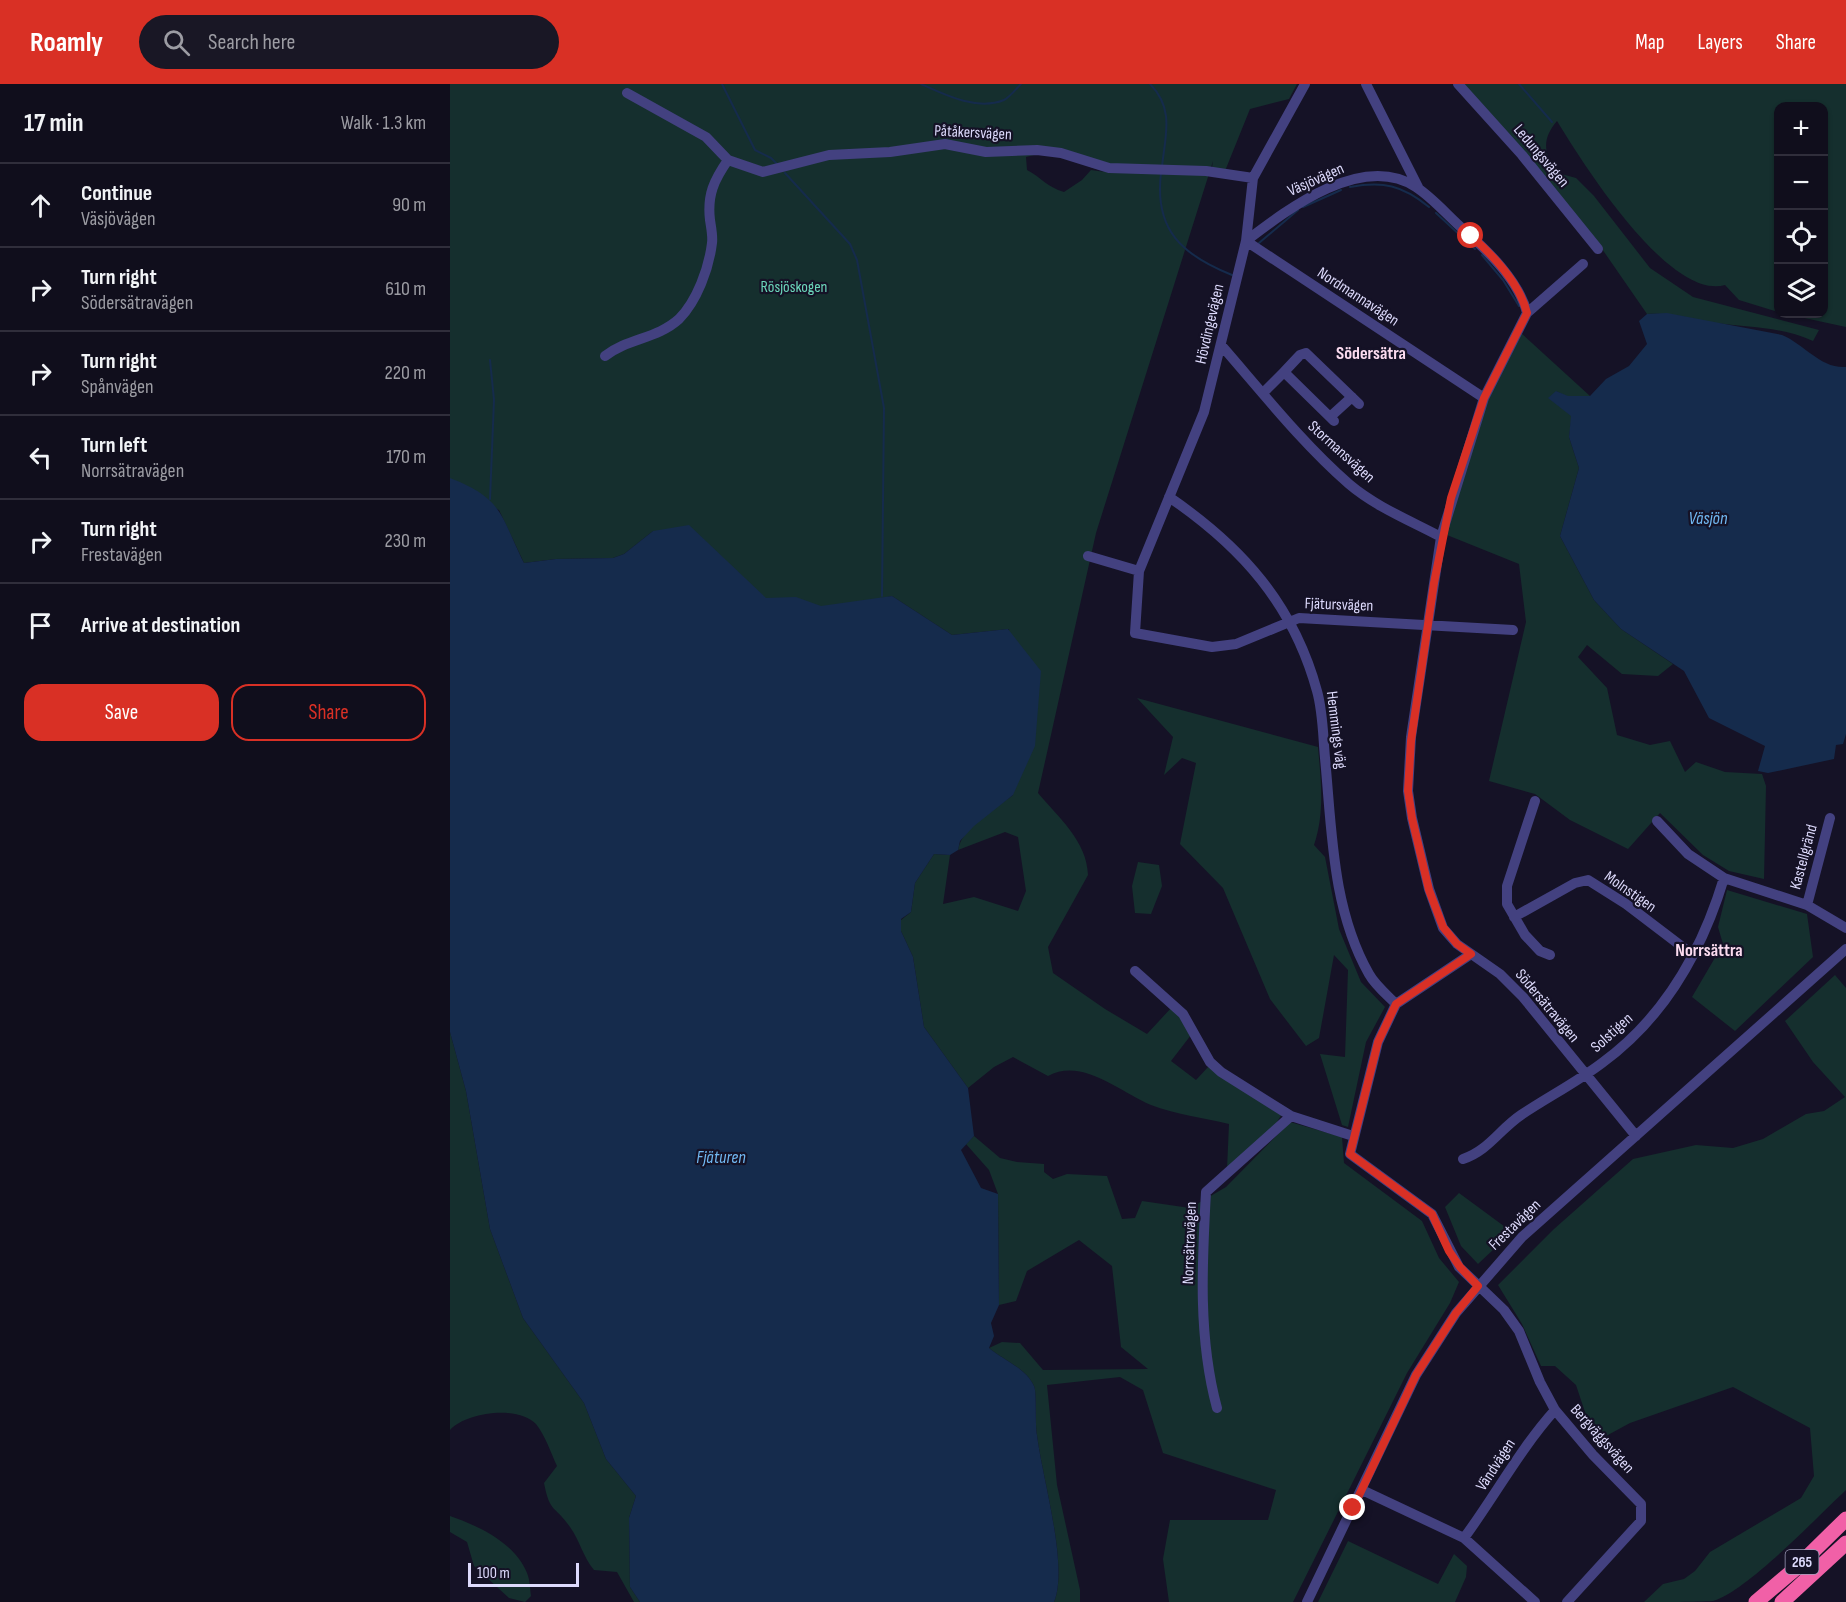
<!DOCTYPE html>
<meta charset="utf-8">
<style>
:root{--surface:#100e1c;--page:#191725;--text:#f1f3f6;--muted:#9c9ca3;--line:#302e3b;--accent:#d93025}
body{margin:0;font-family:"Sofia Sans Condensed",sans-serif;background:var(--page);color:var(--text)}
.controls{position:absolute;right:18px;top:18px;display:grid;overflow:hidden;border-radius:12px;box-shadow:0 2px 4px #0004}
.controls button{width:54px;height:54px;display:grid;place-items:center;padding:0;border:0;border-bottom:2px solid var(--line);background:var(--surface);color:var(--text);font:30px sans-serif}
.scale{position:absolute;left:18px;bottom:15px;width:111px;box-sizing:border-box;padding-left:6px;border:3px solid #dddafc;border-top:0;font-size:16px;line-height:21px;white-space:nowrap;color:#dddafc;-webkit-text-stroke:4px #151226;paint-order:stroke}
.stop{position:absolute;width:18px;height:18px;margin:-14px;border:4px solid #d93025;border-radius:50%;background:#fff}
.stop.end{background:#d93025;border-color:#fff;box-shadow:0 2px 6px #0008}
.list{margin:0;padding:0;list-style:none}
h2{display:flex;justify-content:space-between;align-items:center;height:78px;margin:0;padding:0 24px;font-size:26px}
h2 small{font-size:20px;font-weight:400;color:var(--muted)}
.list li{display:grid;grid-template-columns:39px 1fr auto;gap:18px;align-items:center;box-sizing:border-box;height:84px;padding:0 24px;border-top:2px solid var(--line)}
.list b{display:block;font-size:22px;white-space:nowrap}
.list p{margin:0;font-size:20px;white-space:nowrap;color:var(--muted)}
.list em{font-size:20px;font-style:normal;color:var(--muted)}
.actions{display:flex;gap:12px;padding:18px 24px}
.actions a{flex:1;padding:14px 0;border:2px solid var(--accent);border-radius:18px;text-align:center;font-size:21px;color:var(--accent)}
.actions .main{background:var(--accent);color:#fff}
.icon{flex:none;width:33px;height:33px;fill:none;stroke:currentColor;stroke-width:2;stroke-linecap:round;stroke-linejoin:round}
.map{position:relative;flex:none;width:1396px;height:1518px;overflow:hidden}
header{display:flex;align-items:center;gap:36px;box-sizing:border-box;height:84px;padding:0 30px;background:var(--accent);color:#fff}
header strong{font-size:28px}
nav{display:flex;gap:33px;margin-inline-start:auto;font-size:21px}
.search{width:420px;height:54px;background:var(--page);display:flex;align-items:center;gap:15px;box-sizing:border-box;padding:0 21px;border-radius:33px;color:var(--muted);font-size:22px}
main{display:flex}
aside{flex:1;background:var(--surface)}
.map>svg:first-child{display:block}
</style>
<header>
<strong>Roamly</strong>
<div class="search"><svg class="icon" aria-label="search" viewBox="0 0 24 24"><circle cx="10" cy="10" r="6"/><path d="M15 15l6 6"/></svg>Search here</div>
<nav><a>Map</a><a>Layers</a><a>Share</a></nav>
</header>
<main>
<aside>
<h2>17 min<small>Walk · 1.3 km</small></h2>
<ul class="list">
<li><svg class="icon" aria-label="ahead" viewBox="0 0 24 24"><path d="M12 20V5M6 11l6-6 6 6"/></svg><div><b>Continue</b><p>Väsjövägen</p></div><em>90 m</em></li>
<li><svg class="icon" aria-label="right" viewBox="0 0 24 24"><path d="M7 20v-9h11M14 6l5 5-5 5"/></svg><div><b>Turn right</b><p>Södersätravägen</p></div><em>610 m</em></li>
<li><svg class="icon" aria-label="right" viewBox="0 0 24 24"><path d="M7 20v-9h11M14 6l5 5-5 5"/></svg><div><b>Turn right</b><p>Spånvägen</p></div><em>220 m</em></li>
<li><svg class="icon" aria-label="left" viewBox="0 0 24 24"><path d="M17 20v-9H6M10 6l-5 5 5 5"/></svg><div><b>Turn left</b><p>Norrsätravägen</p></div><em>170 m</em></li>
<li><svg class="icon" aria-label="right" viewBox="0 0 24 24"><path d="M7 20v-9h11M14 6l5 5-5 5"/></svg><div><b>Turn right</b><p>Frestavägen</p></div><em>230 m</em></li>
<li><svg class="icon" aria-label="arrive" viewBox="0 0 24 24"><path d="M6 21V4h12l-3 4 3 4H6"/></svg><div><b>Arrive at destination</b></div></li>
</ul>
<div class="actions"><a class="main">Save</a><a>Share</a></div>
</aside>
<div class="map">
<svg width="1396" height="1518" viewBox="0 0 1396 1518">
<rect width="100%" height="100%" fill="#151226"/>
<path fill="#152f2e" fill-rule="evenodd" d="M0,0H847L839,15L800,25L775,87L762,84L763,77L646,449L588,709C608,733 637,757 638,791L598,863L603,889L655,925L697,950L722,923L735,938L741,951L721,977L746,996L759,982L832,1030L825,1041L777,1085L779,1040C754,1034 725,1030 701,1021C670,1008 632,973 598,992L563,973L544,983L518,1004L474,943L463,873L451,847V836L461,828L465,799L484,770L500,771L493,820L524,813L568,827L576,807L568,753L555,748L508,766C512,743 545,725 563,711L559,545L502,551L442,512L340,535L203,447L174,470L163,474L106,475L74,479L49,426L0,400ZM588,70L608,72L655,88L641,86L632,96L614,108C597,103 592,94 577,86L576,73Z
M1014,0H1396V243L1336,230H1374V22H1328V228L1289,216L1275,201C1219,217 1132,78 1107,37C1092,55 1094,67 1104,88L1126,94L1144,112L1200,184L1243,213L1369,246L1363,257C1329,242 1301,244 1266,239C1242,235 1221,228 1197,230L1141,149Z
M1071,249L1140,312L1118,313L1106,307L1122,332L1119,353L1129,384L1110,452L1144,516L1171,545L1223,580L1208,592L1172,590L1137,561L1128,573L1157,604L1167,651L1200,661L1220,657L1235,688L1246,678L1275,688L1312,690L1316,702L1314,795L1279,787L1253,771L1210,729L1178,765L1120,736L1085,710L1039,697L1076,538L1069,480L997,451L1015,379L1038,316Z
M687,614L868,663C871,697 875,728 864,761L875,773L889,845L911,898L935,923L916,958L898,1043L892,1041L870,970L895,973L898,886L884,871L869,954L856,962L820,915L773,804L730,760L746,679L732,674L714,691L723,653Z
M688,778L709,781L712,802L701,830L685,829L682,802Z
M1277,806L1357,830L1363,873L1285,947L1242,913L1273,860L1268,843Z
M1385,891L1396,904V1406C1367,1433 1297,1507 1263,1517C1246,1518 1213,1518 1194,1518L1213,1500L1234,1495L1245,1487L1260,1468L1351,1414L1364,1392L1360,1344L1283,1303L1180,1339L1145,1358L1126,1301L1105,1282H1091L1072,1240L1048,1201L1104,1145L1183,1075L1246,1061L1283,1064L1313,1055L1356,1030L1374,1027L1395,1013L1363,978L1335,937Z
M0,948L16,1007L40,1145L73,1234L134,1319L156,1375L186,1412L179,1434L180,1503L190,1518H184L167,1488L144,1486C133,1473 130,1457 120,1443C105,1421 100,1430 94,1399L107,1382C101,1369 95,1351 86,1340C68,1321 16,1328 0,1346Z
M840,1038L892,1053L894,1079L972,1137L989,1174L1009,1198L1000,1219L957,1289L843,1518H719L713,1475L720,1436H818L826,1406L713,1369L693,1306L670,1293L597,1301L607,1401L630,1506V1518H604C619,1482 592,1393 587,1351C585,1341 587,1308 584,1302C576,1284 553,1276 539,1264L552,1258L570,1259L593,1286L698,1285L671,1263L662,1182L629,1156L577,1187L566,1217L549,1221L548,1110L539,1086L516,1060L524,1052L550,1074L567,1078L594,1080V1088L603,1095L617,1090L657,1092L672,1135L685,1134L692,1117L740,1124L776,1103Z
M1009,1109L1062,1148L1028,1180L1011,1162L995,1123Z
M0,1432C29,1442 65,1459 77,1489C80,1496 80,1505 81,1512L75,1518L59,1514L24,1482L17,1458L0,1448Z
M898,1457L988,1500L1004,1470L1017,1482L1016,1493L1005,1518H868Z"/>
<path fill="#152b4c" d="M1217,229L1332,251C1354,260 1371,285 1396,283V650L1393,660L1386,661L1384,675L1318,689L1308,687L1315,662L1259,634L1234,587L1171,545L1144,516L1110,452L1129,384L1119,353L1121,332L1098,314L1106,307L1118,312H1140L1156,295L1179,282L1197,260L1189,237L1197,230Z
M0,394C54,415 50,431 74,479L106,475L163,474L174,470L203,447L239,441L316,514L346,513L371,522L442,512L502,551L558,545L591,587L585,662L563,711L524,742L510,757L508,766L500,771L484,770L465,799L461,828L451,835V847L463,873L474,943L518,1004L524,1052L511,1066L531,1104L548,1110L549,1221L541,1239L544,1252L539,1264C553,1276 576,1284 584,1302C587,1307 585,1341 587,1351C592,1393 619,1482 604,1518H190L180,1503L179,1434L186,1412L156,1375L134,1319L73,1234L40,1145L16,1007L0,948Z"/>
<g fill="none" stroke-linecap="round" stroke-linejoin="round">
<path stroke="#152b4c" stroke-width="2" d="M272,0L305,66L321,74L327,80
M471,0C495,11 527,27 554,16C560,13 566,5 571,0
M700,0C725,25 715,52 712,83
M1069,0L1102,38
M335,89L400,160L407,176L434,324L432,512
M711,89C704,146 732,171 782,191
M900,103C933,97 952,101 979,123
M853,123L891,106
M986,129L1025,165
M809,159L848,126
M1032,171L1053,196L1069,222
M40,415L44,316L40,276"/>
<path stroke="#434180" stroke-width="10" d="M855,0L803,94L796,157L754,328L689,487L685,549L762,563L786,560L849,534L1063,546
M916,0L968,103
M1008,0L1072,71L1148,165
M177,9L256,53L278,76L313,88L379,71L440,68L495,60L536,68L587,66L611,69L659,84L756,87L803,94
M796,157C838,125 912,68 966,103C983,114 998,132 1014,146C1038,167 1069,197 1077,229
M796,157L1034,314
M1133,180L1077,229L1034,314L991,453L961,653L958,707L962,734L979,805L993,844L1007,860L1050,890L1073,913L1186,1052
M771,261C812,308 852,359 899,400C926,423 961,437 991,453
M155,272C178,254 207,255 229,235C247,217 259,184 262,159C263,152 261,143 260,136C257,111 264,96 278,76
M834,288L850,271L856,269L909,320
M813,309L834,288L884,337
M880,333L902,313
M719,413C792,463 843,520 867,607C873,628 873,652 875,674C882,747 882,825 919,890C925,901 937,911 946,920
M638,472L689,487
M1085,717L1057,802V820L1075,851L1090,867L1100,871
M1207,737L1238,770L1274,794L1357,821L1396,844
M1357,821L1380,734
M1064,833L1125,799L1138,796L1176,820L1243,871
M1021,870L946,920L928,958L900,1070L982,1130L1009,1183L1054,1226L1069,1247L1090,1298L1105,1326L1143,1371L1191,1420V1437L1117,1518
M685,887L733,930L760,978L771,988L841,1032
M1013,1075C1038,1067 1050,1045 1071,1031C1098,1013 1127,998 1152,979C1215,933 1252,867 1274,794
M767,1324C748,1254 752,1180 756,1108L841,1032L903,1052
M912,1406L1014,1454L1085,1518
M1014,1454C1045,1412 1070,1365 1105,1326
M857,1518L966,1291L1006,1229L1072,1153L1396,865"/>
<path stroke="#f160a7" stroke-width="15" d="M1306,1518L1345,1485L1396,1435
M1332,1518L1396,1459"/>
</g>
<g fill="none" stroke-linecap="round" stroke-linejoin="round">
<path stroke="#d93025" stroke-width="8" d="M903,1424L966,1291L1006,1229L1028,1202L1010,1183L999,1167L982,1130L900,1070L928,958L946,920L1021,870L1007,860L993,843L979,806L962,734L958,707L961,657L984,499L1001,414L1034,314L1077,229C1070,200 1043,171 1021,152"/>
</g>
<g text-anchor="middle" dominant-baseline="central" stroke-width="4.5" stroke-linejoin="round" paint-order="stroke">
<rect fill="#151226" stroke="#a19ebc" stroke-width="1.5" x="1335.5" y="1466" width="33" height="24" rx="4.5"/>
<g font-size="15" font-weight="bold" fill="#dddafc">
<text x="1352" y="1478">265</text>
</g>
<g font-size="16" fill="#dddafc" stroke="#151226">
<text transform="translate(523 49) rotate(3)">Påtåkersvägen</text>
<text transform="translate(1091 72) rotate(50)">Ledungsvägen</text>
<text transform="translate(866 96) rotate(-24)">Väsjövägen</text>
<text transform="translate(908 213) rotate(33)">Nordmannavägen</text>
<text transform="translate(760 240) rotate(-77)">Hövdingevägen</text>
<text transform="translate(891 368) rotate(42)">Stormansvägen</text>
<text transform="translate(889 521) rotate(2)">Fjätursvägen</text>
<text transform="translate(886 646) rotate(83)">Hemmings väg</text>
<text transform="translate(1354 773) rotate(-75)">Kastellgränd</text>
<text transform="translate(1180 808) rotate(35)">Molnstigen</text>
<text transform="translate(1097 922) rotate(50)">Södersätravägen</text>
<text transform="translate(1162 949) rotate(-42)">Solstigen</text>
<text transform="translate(1065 1141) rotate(-44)">Frestavägen</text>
<text transform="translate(740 1159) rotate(-88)">Norrsätravägen</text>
<text transform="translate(1152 1355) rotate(48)">Bergväggsvägen</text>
<text transform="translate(1046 1381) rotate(-57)">Vändvägen</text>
</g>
<g font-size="16" fill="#6bd6ba" stroke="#151226">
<text x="344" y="203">Rösjöskogen</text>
</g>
<g font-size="18" font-weight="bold" fill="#fcdcf0" stroke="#151226">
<text x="921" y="269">Södersätra</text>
<text x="1259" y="866">Norrsättra</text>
</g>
<g font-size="18" font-style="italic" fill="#71b8f2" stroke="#151226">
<text x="1258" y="434">Väsjön</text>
<text x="271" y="1073">Fjäturen</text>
</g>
</g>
</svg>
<div class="controls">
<button>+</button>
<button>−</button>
<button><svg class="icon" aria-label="locate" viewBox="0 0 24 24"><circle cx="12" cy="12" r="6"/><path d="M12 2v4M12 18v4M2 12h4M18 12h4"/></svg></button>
<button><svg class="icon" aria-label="layers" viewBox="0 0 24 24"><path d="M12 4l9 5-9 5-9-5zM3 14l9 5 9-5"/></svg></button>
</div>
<div class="scale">100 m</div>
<div class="stop" style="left:1021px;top:152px"></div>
<div class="stop end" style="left:903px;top:1424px"></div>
</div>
</main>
